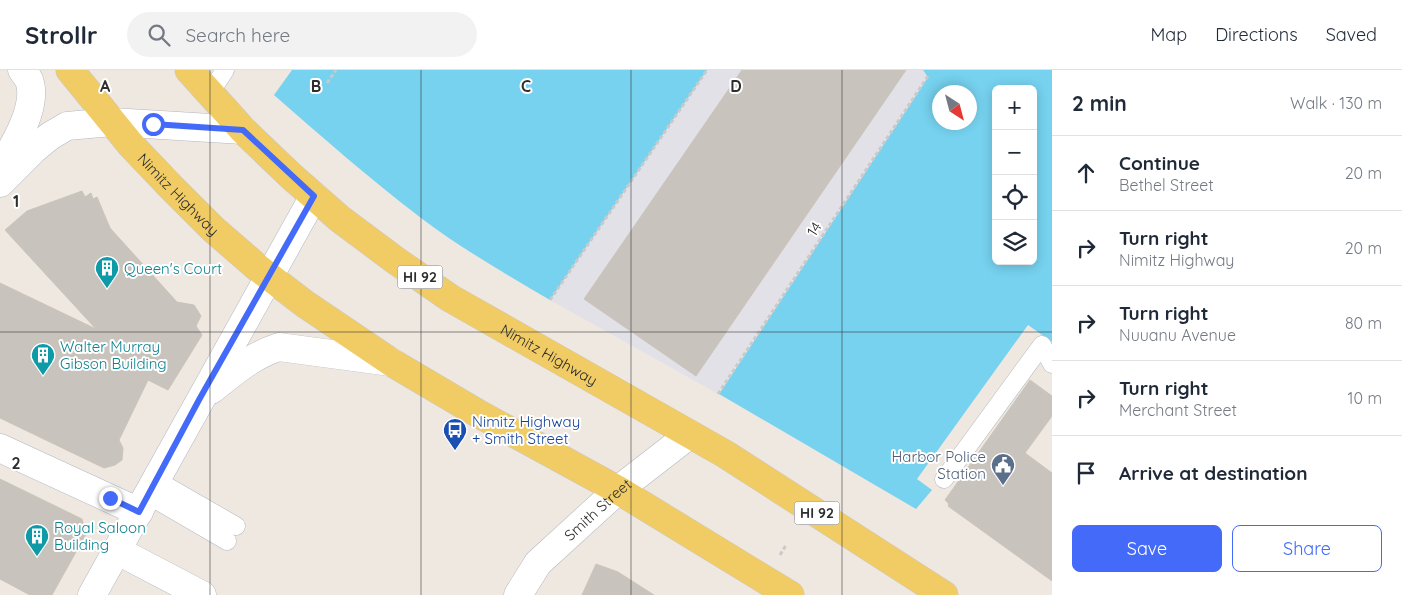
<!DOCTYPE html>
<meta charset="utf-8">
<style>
:root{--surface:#fff;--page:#f2f2f3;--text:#1f2937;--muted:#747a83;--line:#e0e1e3;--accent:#436af9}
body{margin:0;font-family:Quicksand,sans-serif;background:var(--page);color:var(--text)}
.controls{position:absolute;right:15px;top:15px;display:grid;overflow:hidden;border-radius:8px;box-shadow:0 2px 12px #0003}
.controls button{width:45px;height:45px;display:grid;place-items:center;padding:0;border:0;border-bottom:1px solid var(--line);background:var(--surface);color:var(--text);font:25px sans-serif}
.compass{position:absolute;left:932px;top:15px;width:45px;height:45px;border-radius:50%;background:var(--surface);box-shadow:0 2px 12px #0003;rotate:144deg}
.stop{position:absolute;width:15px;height:15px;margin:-11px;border:4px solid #436af9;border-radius:50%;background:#fff}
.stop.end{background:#436af9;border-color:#fff;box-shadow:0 1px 5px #0008}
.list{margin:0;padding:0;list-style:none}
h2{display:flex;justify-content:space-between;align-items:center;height:65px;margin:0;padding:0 20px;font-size:21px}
h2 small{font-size:16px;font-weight:400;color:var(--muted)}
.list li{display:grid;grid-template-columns:32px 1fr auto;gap:15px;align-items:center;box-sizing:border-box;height:75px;padding:0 20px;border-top:1px solid var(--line)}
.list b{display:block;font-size:19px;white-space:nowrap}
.list p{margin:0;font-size:16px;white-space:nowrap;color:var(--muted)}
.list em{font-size:16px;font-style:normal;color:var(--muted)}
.actions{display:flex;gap:10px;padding:15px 20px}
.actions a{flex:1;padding:11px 0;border:1px solid var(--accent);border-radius:8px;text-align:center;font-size:18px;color:var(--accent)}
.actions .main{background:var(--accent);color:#fff}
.icon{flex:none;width:28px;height:28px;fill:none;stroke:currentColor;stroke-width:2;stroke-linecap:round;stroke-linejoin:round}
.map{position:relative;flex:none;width:1052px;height:525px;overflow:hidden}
header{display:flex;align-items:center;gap:30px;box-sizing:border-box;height:70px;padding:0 25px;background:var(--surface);border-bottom:1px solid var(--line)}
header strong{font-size:24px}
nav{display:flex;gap:28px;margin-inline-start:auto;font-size:18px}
.search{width:350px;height:45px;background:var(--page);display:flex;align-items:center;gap:12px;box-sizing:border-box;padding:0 18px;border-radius:28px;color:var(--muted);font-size:19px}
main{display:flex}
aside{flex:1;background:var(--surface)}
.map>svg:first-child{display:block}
</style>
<header>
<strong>Strollr</strong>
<div class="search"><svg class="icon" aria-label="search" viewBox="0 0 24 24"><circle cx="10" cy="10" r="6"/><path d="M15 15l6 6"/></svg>Search here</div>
<nav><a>Map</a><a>Directions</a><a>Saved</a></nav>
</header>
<main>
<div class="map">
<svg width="1052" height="525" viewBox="0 0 1052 525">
<rect width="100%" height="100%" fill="#efe8e1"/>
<path fill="#e3e1e8" d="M707,0H923L928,6L718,324L550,230Z"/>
<path fill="#76d2ef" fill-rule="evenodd" d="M292,0H707L550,230C506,204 462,179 421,148C370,109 322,67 274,25Z
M923,0H1052V272L1028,255L917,409L932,420L916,439L719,324L928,7ZM996,19H1033V191H996ZM939,22H969V52H939Z"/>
<path fill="#c8c3bc" stroke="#cbc4ba" d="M742,0H906L696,306L584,229Z
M82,121L85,127L91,123L93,129L97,127L110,158L177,232L194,235L201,246L196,256L202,265L168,320L148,310L119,370L123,378L122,390L115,395L104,398L0,348V213L96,259L5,160L27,141Z
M1030,310L1052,326V346L1025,383L1052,403V511L948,436L949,434L945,430Z
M0,409L82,449L86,464L52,525H30L0,509Z
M596,494L618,502L654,525H582Z"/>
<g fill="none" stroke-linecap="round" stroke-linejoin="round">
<g stroke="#b4b7c1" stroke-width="19">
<path id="lane" d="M210,23L225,0
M944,409L1042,275L1052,294
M156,410L236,456
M148,425L227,471"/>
</g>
<g stroke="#b4b7c1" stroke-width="29">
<path id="street" d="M118,481L202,525"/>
</g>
<g stroke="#b4b7c1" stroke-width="29">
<g id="secondary">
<path d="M0,99C13,77 39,36 29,10C27,6 24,3 22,0"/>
<path d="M0,113L33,80L50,66L67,56L112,52L243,60"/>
<path d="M211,320C234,302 251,286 279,277L391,292"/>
<path d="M0,378L139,442"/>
<path d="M92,525L314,126"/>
<path id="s1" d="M518,525L538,493L618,420L689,365"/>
</g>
</g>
<g stroke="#c9c9c9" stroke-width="29">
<g id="primary">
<path id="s2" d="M70,0L131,75L171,117L213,159L258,198L305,234L391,292L479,344L618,420L790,525"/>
<path id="s3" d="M189,0L243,60L291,106L340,149L395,190L450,228L725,384L944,525"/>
</g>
</g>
<path stroke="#c9c9c9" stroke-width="3" stroke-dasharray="4 2.5" stroke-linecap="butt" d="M327,13L336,0
M550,230L707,0
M718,324L928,6
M780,485L786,475"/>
<use href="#lane" stroke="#fff" stroke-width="18"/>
<use href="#street" stroke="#fff" stroke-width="28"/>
<use href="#secondary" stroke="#fff" stroke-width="28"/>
<use href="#primary" stroke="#f1cc64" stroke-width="28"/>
</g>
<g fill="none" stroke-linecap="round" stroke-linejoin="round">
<path stroke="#436af9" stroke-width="6" d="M110,428L139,442L200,328L314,126L243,60L153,54"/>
</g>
<path fill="none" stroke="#2e2e2e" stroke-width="1" stroke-opacity="0.55" d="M210,0V525M421,0V525M631,0V525M842,0V525M0,262H1052"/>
<defs>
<g id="building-pin" transform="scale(1.25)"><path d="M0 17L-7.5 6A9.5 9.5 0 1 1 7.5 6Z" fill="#0f9aa8" stroke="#fff"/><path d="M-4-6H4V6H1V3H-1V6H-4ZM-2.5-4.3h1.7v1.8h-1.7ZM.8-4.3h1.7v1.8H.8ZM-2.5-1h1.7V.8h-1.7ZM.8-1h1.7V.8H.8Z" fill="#fff"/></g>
<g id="bus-pin" transform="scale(1.25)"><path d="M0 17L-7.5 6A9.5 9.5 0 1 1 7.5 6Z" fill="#1a4fb4" stroke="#fff"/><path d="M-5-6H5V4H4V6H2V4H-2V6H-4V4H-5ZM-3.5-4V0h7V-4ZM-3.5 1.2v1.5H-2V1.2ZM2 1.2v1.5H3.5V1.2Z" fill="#fff"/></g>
<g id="civic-pin" transform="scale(1.25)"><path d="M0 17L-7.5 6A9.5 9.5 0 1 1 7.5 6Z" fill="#5c6f8a" stroke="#fff"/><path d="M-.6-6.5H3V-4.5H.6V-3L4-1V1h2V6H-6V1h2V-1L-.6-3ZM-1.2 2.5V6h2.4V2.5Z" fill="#fff"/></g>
</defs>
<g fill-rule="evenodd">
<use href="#building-pin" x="107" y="198"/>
<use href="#building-pin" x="43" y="285"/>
<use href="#bus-pin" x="455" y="360"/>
<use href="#civic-pin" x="1003" y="395"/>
<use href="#building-pin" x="37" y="466"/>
</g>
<g text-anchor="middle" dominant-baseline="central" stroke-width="4" stroke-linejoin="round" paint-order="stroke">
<g fill="#fff" stroke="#6d6d6d" stroke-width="1">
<rect x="397.5" y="195.5" width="45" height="23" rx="4"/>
<rect x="794.5" y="431.5" width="45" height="23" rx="4"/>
</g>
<g font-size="14" font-weight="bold" fill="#2e2e2e">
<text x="420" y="207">HI 92</text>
<text x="817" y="443">HI 92</text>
</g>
<g font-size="15" fill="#2e2e2e" stroke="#fff">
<text stroke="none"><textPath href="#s2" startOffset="165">Nimitz Highway</textPath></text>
<text transform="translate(814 159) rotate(-57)">14</text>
<text stroke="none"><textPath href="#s3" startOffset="462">Nimitz Highway</textPath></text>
<text stroke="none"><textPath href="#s1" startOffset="118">Smith Street</textPath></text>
</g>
<g font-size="15" fill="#0d838f" stroke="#fff" text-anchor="start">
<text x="124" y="198">Queen's Court</text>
<text x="60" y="276">Walter Murray<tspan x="60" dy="17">Gibson Building</tspan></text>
<text x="54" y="457">Royal Saloon<tspan x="54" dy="17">Building</tspan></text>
</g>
<g font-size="15" fill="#164399" stroke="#fff" text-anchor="start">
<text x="472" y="351">Nimitz Highway<tspan x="472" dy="17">+ Smith Street</tspan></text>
</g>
<g font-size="15" fill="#4e5e75" stroke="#fff" text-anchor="end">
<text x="986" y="386">Harbor Police<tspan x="986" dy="17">Station</tspan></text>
</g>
</g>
<g font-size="16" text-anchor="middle" font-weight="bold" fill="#2e2e2e" stroke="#fff" stroke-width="4" stroke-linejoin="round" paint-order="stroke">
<text x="105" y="22">A</text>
<text x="316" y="22">B</text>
<text x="526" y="22">C</text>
<text x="736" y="22">D</text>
<text x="16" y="137">1</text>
<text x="16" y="399">2</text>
</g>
</svg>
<div class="controls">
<button>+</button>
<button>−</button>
<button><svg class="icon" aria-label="locate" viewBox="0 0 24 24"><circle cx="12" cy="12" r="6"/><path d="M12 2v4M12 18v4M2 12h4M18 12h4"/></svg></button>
<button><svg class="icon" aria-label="layers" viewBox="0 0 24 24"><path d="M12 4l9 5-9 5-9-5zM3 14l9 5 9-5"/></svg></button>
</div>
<svg class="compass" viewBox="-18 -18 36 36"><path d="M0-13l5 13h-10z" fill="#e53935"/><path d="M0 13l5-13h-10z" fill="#747a83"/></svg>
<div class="stop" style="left:153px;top:54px"></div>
<div class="stop end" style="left:110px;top:428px"></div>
</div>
<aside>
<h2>2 min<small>Walk · 130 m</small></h2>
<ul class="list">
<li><svg class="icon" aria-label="ahead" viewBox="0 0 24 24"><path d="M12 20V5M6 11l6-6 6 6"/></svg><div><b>Continue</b><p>Bethel Street</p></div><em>20 m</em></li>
<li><svg class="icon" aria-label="right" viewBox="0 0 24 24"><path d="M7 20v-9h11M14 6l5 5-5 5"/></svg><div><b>Turn right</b><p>Nimitz Highway</p></div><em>20 m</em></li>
<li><svg class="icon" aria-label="right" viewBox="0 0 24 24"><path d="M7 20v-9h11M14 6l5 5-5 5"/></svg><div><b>Turn right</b><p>Nuuanu Avenue</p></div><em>80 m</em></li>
<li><svg class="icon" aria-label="right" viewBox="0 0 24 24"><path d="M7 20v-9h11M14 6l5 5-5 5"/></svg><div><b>Turn right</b><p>Merchant Street</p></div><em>10 m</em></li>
<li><svg class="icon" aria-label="arrive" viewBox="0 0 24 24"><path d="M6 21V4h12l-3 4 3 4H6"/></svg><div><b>Arrive at destination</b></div></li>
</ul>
<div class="actions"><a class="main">Save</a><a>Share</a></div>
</aside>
</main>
